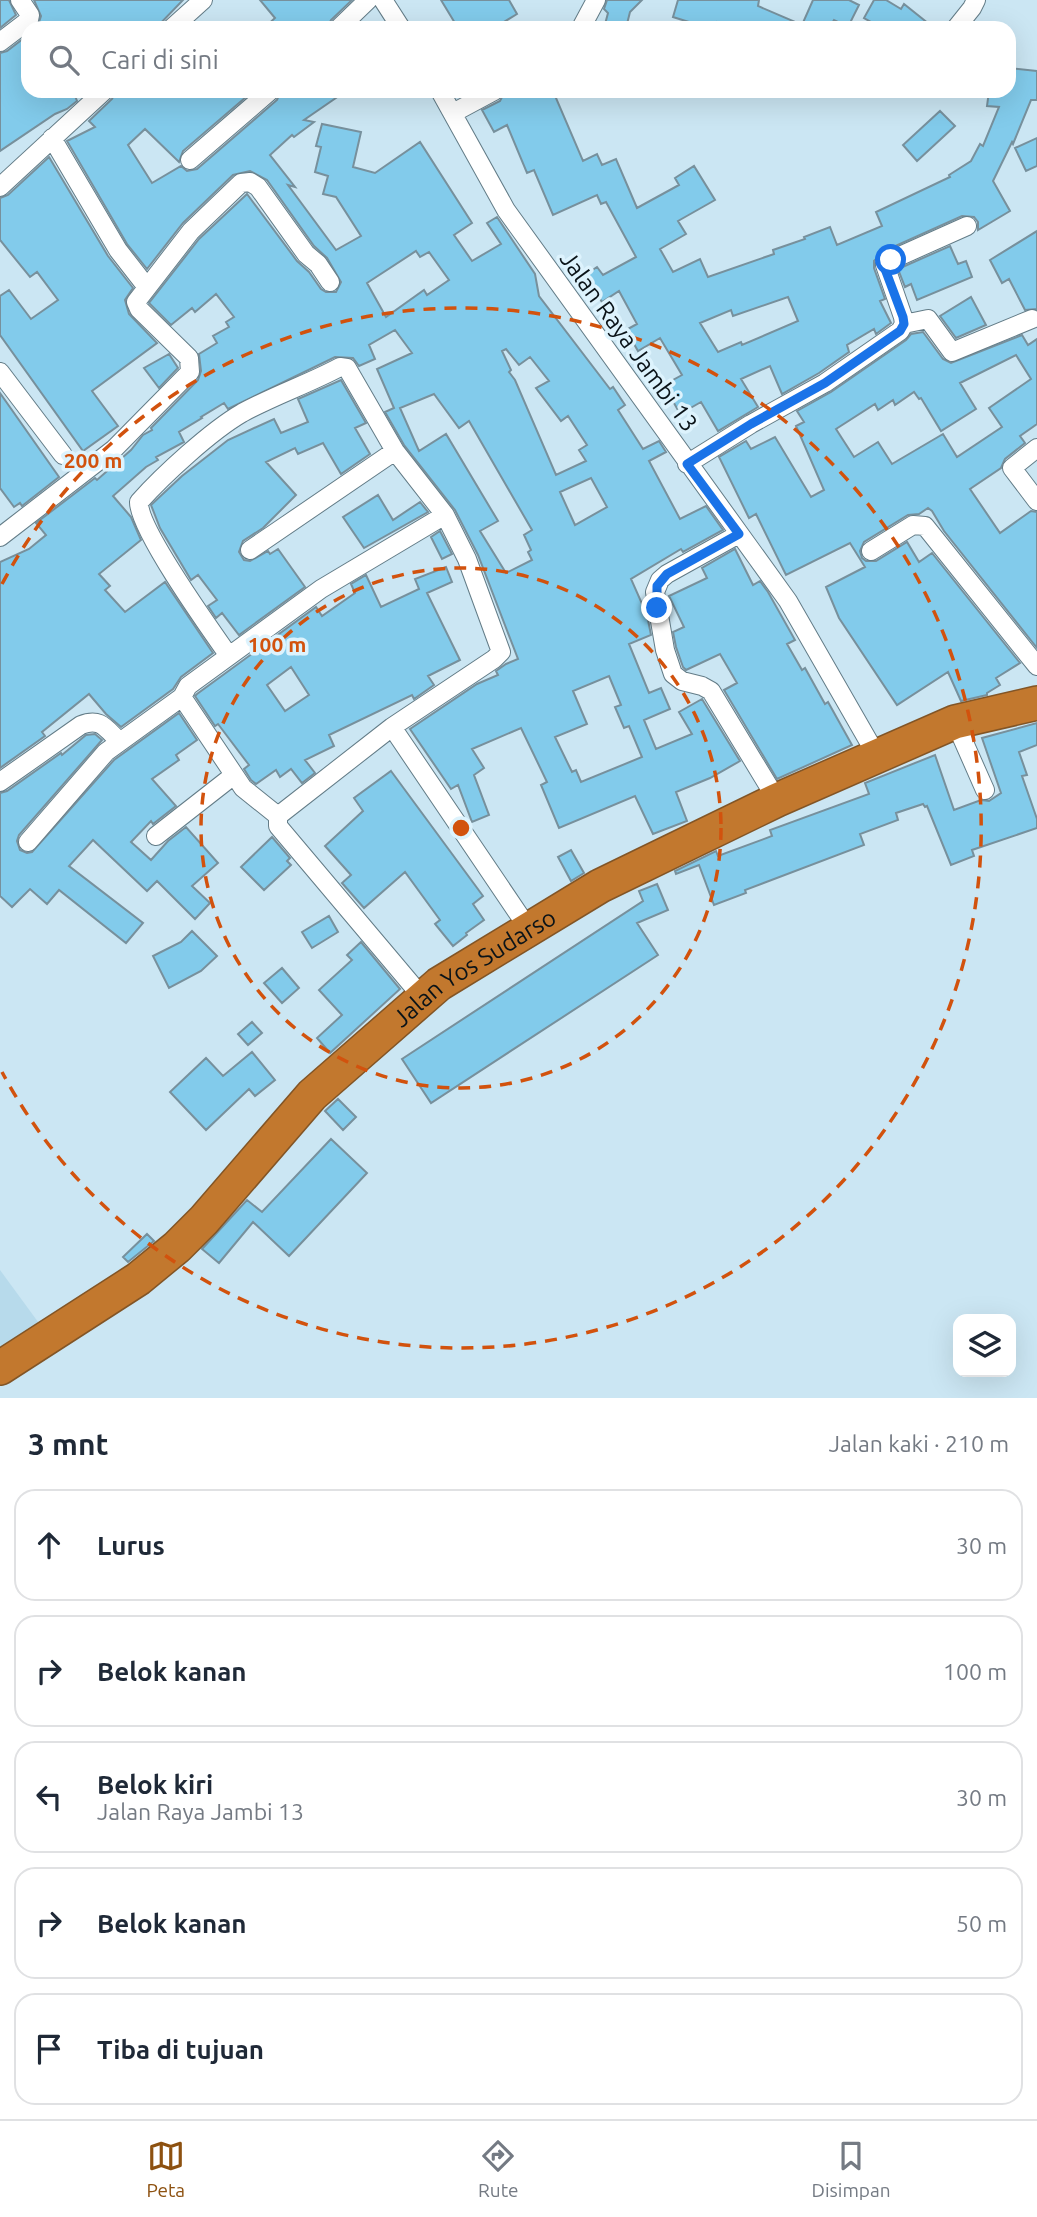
<!DOCTYPE html>
<html lang="id">
<meta charset="utf-8">
<style>
:root{--surface:#fff;--page:#f6f6f7;--text:#1f2937;--muted:#747a83;--line:#e0e1e3;--accent:#8d5110}
body{margin:0;font-family:Ubuntu,sans-serif;background:var(--page);color:var(--text)}
.controls{position:absolute;right:21px;bottom:21px;display:grid;overflow:hidden;border-radius:14px;box-shadow:0 7px 28px #0002}
.controls button{width:63px;height:63px;display:grid;place-items:center;padding:0;border:0;border-bottom:2px solid var(--line);background:var(--surface);color:var(--text);font:35px sans-serif}
.stop{position:absolute;width:21px;height:21px;margin:-16px;border:5px solid #1a73e8;border-radius:50%;background:#fff}
.stop.end{background:#1a73e8;border-color:#fff;box-shadow:0 2px 7px #0008}
.list{margin:0;padding:0;list-style:none}
h2{display:flex;justify-content:space-between;align-items:center;height:91px;margin:0;padding:0 28px;font-size:30px}
h2 small{font-size:23px;font-weight:400;color:var(--muted)}
.list li{display:grid;grid-template-columns:46px 1fr auto;gap:21px;align-items:center;box-sizing:border-box;height:112px;margin:0 14px 14px;padding:0 14px;border:2px solid var(--line);border-radius:21px}
.list b{display:block;font-size:26px;white-space:nowrap}
.list p{margin:0;font-size:23px;white-space:nowrap;color:var(--muted)}
.list em{font-size:23px;font-style:normal;color:var(--muted)}
.icon{flex:none;width:38px;height:38px;fill:none;stroke:currentColor;stroke-width:2;stroke-linecap:round;stroke-linejoin:round}
.map{position:relative;flex:none;width:1037px;height:1398px;overflow:hidden}
.search{position:absolute;background:var(--surface);box-shadow:0 7px 28px #0002;left:21px;right:21px;top:21px;height:77px;display:flex;align-items:center;gap:18px;box-sizing:border-box;padding:0 24px;border-radius:21px;color:var(--muted);font-size:26px}
.sheet{height:721px;background:var(--surface)}
nav{display:flex;justify-content:space-around;align-items:center;box-sizing:border-box;height:98px;border-top:2px solid var(--line);background:var(--surface);font-size:19px;color:var(--muted)}
nav a{display:grid;justify-items:center;gap:4px}
nav .on{color:var(--accent)}
.map>svg:first-child{display:block}
</style>
<div class="map">
<svg width="1037" height="1398" viewBox="0 0 1037 1398">
<rect width="100%" height="100%" fill="#cbe6f3"/>
<path fill="#b7daeb" d="M0,1270L41,1326L0,1352Z"/>
<path fill="#82cbeb" stroke="#77909c" stroke-width="2" fill-rule="evenodd" d="M0,0H9L16,15L0,28Z
M34,0H183L156,28H37L41,16Z
M260,0H352L331,20L327,28H264L275,18Z
M441,0H509L517,14L494,28H458Z
M607,0H642L630,12L626,28H604L608,13L604,9Z
M678,0H759L758,6L802,25L813,0H849L859,5L848,27L834,20L829,28H734L717,22L715,28H708L673,17Z
M874,0H886L901,9L904,4L934,28H882L864,18Z
M28,35V91H73L77,101L67,109L55,114L0,151V53L7,51Z
M1009,68L1037,71V100H1031L1013,144L1012,142L993,181L1010,211L978,230V222L974,217L962,216L884,251L874,261V268L885,299L880,301L891,323L876,334L874,329L847,345L849,352L819,373L782,394L770,366L741,379L758,407L718,431L701,402L680,414L664,385L682,375L660,338L638,351L626,330L637,324L619,291L602,302L585,275L597,267L603,275L636,257L606,202L601,204L597,195L553,215L534,170L527,173L507,125L494,132L482,110L500,101L505,91H553L583,161L597,154L602,165L616,159L637,208L679,185L675,178L694,166L715,200L678,221L686,234L660,249L673,272L700,259L708,277L774,254L773,250L805,239L804,237L830,227L837,245L882,226L876,212L950,177L949,175L971,161L980,144L983,146L999,107L987,106L989,91H1009ZM788,297L798,321L742,345L741,342L718,352L700,323L731,310L733,316Z
M116,91H253L183,151L179,162L145,129L128,145L152,183L181,166L187,171L197,169L277,100L281,91H346L304,120L314,122L294,137L292,135L270,155L295,187L288,185L336,250L361,236L336,197L323,194L328,176L315,172L321,147L316,146L322,124L361,132L353,167L375,173L420,142L472,223L454,235L472,261L501,244L487,223L497,217L535,274L539,296L610,389L613,387L625,405L618,410L643,449L659,441L666,452L649,461L680,519L706,506L723,530L683,552L681,549L631,579L647,615L651,635L629,644L649,693L661,688L670,709L644,720L656,749L692,734L679,712L702,699L740,761L710,778L676,792L687,821L653,834L635,796L559,828L541,785L547,782L521,728L472,749L484,768L474,775L489,815L472,822L458,785L451,789L410,729L477,684L498,675L496,671L506,664L518,659L478,555L455,510L404,445L385,412L394,408L377,369L412,353L395,330L369,345L375,359L359,366L353,358L335,357L228,409L224,403L201,417L202,418L179,432L184,442L156,457L158,460L146,467L113,496L131,517L141,540L99,574L110,586L105,590L125,612L165,582L213,653L181,677L173,689L121,727L106,714L89,694L42,732L45,736L0,768V562L29,549L46,535L36,523L95,478L97,480L131,450L143,435L152,430L151,428L198,380L201,371L199,354L217,343L213,336L229,327L226,322L234,317L216,294L195,312L192,308L171,325L149,303L199,239L247,194L297,261L309,272L321,289L326,292H336L341,282L327,258L314,246L267,180L250,171L233,175L183,223L147,269L127,244L67,141L95,127L89,121L112,99ZM416,251L420,257L429,252L449,280L427,295L424,290L386,317L367,283ZM506,349L519,365L530,357L549,381L536,388L561,421L568,416L587,445L579,450L586,461L556,475L515,380L509,372L511,370L502,351ZM434,394L459,428L469,421L532,530L524,535L531,550L528,552L532,560L506,573L480,531L498,521L446,434L419,451L400,408ZM591,478L607,507L575,525L560,492ZM609,676L621,705L615,707L624,728L629,726L642,757L581,782L576,770L572,772L555,737L587,724L573,691Z
M940,111L955,126L917,161L903,145Z
M1037,138V166L1026,171L1015,148Z
M49,157L108,256L133,288L125,300L129,314L157,343L92,391L118,426L83,451L0,335V296L9,290L31,319L58,300L37,272L30,277L0,240V198L8,195Z
M1037,231V309L1025,310L1009,279L1002,283L990,260Z
M950,246L958,264L966,261L972,277L917,300L911,284L905,287L898,269Z
M971,297L986,325L956,338L940,316Z
M923,332L943,359L951,363L1022,335L1028,345L1037,339V424L1020,436L1025,443L1005,459L1001,468L970,489L1000,533L1031,511L1037,512V648L944,531L932,511L928,508L919,514L908,515L864,542L860,551L862,558L866,561H876L907,542L919,562L932,553L1020,663L996,678L1000,685L987,693V695L961,701L948,672L897,705L839,618L826,587L865,567L850,543L786,575L756,514L749,518L719,457L746,441L751,449L775,437L811,497L824,490L796,426L804,422L797,411L831,392L906,340L911,334ZM1016,355L1031,379L989,408L1002,427L957,457L943,434L892,464L878,442L854,457L836,429L875,404L878,410L893,400L895,405L914,392L919,399L921,398L941,431L976,409L960,383Z
M169,354L178,368L159,388L144,368Z
M341,380L366,423L355,428L370,454L341,474L323,443L298,454L295,448L266,462L296,495L263,528L243,541L239,552L244,560L250,561L268,551L270,554L278,549L305,587L239,635L222,613L216,618L208,606L217,600L198,575L191,580L160,528L151,505L182,476L228,440L274,419L281,433L308,422L298,399Z
M0,393L59,477L22,506L20,503L14,507L0,488Z
M378,495L393,520L420,502L428,512L364,548L343,517Z
M440,531L452,554L442,559L431,537Z
M735,549L753,585L760,581L768,592L795,640L787,644L802,670L805,668L825,704L828,702L852,745L777,779L724,690L737,683L720,654L686,670L683,667L676,647L673,632L684,627L669,596L707,578L702,568Z
M446,567L452,582L427,593L460,660L428,676L434,685L414,699L412,695L329,735L334,746L305,760L315,773L302,783L291,769L280,777L276,770L256,784L251,780L244,769L249,765L218,724L215,726L195,696L197,694L316,607L322,616L355,593L351,584L366,575L381,607L419,589L415,579ZM291,667L309,695L285,711L267,685Z
M179,713L197,740L176,755L179,760L152,779L176,806L153,824L151,821L131,842L151,860L168,841L186,827L218,863L192,886L210,903L195,919L157,881L147,891L93,840L69,866L143,923L126,943L59,890L47,904L30,889L12,907L0,896V793L7,791L61,753L62,755L86,735L95,734L102,740L19,835L17,841L20,850L27,853L32,852L114,760Z
M1037,723V745L1019,752L1027,775L1022,776L1037,819V828L972,850L974,856L951,865L927,806L925,807L923,804L896,813L898,820L860,834L864,845L745,890L746,893L714,905L699,865L676,874L675,871L716,851L718,856L772,836L770,830L869,794L865,783L935,755L954,810L981,800L989,801L1001,793L982,738Z
M391,771L483,896L473,904L484,920L466,933L467,935L453,946L435,924L440,920L405,872L364,908L342,883L351,875L325,846L363,811L354,798Z
M272,837L290,858L287,861L291,865L264,890L241,867Z
M571,850L584,873L571,881L558,857Z
M657,884L668,910L637,923L658,955L431,1103L402,1059L643,901L639,891Z
M329,916L338,932L312,948L302,932Z
M192,931L217,956L201,971L169,988L153,956L181,942Z
M361,942L400,989L330,1053L317,1038L342,1015L319,990L352,960L347,955Z
M282,968L299,988L282,1003L264,983Z
M252,1022L262,1033L248,1045L238,1034Z
M252,1052L275,1080L255,1096L249,1089L206,1130L170,1092L206,1058L223,1076Z
M338,1099L356,1117L343,1130L325,1111Z
M331,1139L367,1173L289,1256L253,1222L219,1263L202,1249L247,1200L262,1212Z
M147,1234L154,1241L128,1262L123,1257Z"/>
<g fill="none" stroke-linecap="round" stroke-linejoin="round">
<g stroke="#637c87" stroke-width="20">
<path id="street" d="M383,0L401,28
M172,28L203,0
M339,28L368,0
M581,28L596,0
M956,28L972,8L976,0
M0,42L29,20L30,15L20,0
M440,91L506,210L788,601L877,756
M453,113L494,91
M52,138L118,250L146,286
M190,160L270,91
M0,187L104,91
M904,324L928,319L952,352L1032,319
M0,372L63,455
M1037,448L1012,468L1037,501
M687,464L751,424L825,383L900,331L904,324L903,317L885,265L891,260L967,226
M739,534L667,574L660,580L655,592L665,650L673,674L682,681L702,686L711,691L777,800
M0,537L114,449L190,372L189,358L139,309L136,302L191,231L241,183L250,182L258,187L306,254L318,264L330,282
M250,550L395,451
M871,551L913,525L925,526L1037,666
M229,656C210,629 138,528 139,502C163,475 211,431 242,413C273,396 308,384 340,367L347,368L395,451L445,515L467,559L501,652L494,659L392,727L278,816V826L423,998
M182,697L243,788L278,816
M955,722L985,790
M392,727L528,928
M0,782L81,725C101,717 106,729 120,742
M156,836L234,775
M28,842L106,752L182,697L188,686L321,589L445,515"/>
</g>
<g stroke="#825526" stroke-width="36">
<g id="highway">
<path id="s1" d="M0,1368L138,1279L177,1247L204,1220L312,1095L439,984L600,886L777,800L955,722L1037,703"/>
</g>
</g>
<use href="#street" stroke="#fff" stroke-width="18"/>
<use href="#highway" stroke="#c2782e" stroke-width="33"/>
</g>
<g fill="none" stroke-linecap="round" stroke-linejoin="round">
<path stroke="#1a73e8" stroke-width="9" d="M657,608V586L667,574L739,534L687,464L751,424L825,383L900,331L904,324L903,317L885,269L886,265L891,260"/>
</g>
<g fill="none" stroke="#d2520d" stroke-width="3.5" stroke-dasharray="12 9">
<circle cx="461" cy="828" r="260"/>
<path d="M2 584A520 520 0 1 1 2 1072"/>
</g>
<g text-anchor="middle" dominant-baseline="central" stroke-width="7" stroke-linejoin="round" paint-order="stroke">
<g font-size="24" fill="#0a1318" stroke="#ddf3fd">
<text transform="translate(629 341) rotate(54)">Jalan Raya Jambi 13</text>
<text stroke="none"><textPath href="#s1" startOffset="625">Jalan Yos Sudarso</textPath></text>
</g>
</g>
<circle cx="461" cy="828" r="10" fill="#d2520d" stroke="#ddf3fd" stroke-width="3.5"/>
<g font-size="21" text-anchor="middle" font-weight="bold" fill="#d2520d" stroke="#ddf3fd" stroke-width="7" stroke-linejoin="round" paint-order="stroke">
<text x="93" y="468">200 m</text>
<text x="277" y="652">100 m</text>
</g>
</svg>
<div class="controls">
<button><svg class="icon" aria-label="layers" viewBox="0 0 24 24"><path d="M12 4l9 5-9 5-9-5zM3 14l9 5 9-5"/></svg></button>
</div>
<div class="stop" style="left:891px;top:260px"></div>
<div class="stop end" style="left:657px;top:608px"></div>
<div class="search"><svg class="icon" aria-label="search" viewBox="0 0 24 24"><circle cx="10" cy="10" r="6"/><path d="M15 15l6 6"/></svg>Cari di sini</div>
</div>
<section class="sheet">
<h2>3 mnt<small>Jalan kaki · 210 m</small></h2>
<ul class="list">
<li><svg class="icon" aria-label="ahead" viewBox="0 0 24 24"><path d="M12 20V5M6 11l6-6 6 6"/></svg><div><b>Lurus</b></div><em>30 m</em></li>
<li><svg class="icon" aria-label="right" viewBox="0 0 24 24"><path d="M7 20v-9h11M14 6l5 5-5 5"/></svg><div><b>Belok kanan</b></div><em>100 m</em></li>
<li><svg class="icon" aria-label="left" viewBox="0 0 24 24"><path d="M17 20v-9H6M10 6l-5 5 5 5"/></svg><div><b>Belok kiri</b><p>Jalan Raya Jambi 13</p></div><em>30 m</em></li>
<li><svg class="icon" aria-label="right" viewBox="0 0 24 24"><path d="M7 20v-9h11M14 6l5 5-5 5"/></svg><div><b>Belok kanan</b></div><em>50 m</em></li>
<li><svg class="icon" aria-label="arrive" viewBox="0 0 24 24"><path d="M6 21V4h12l-3 4 3 4H6"/></svg><div><b>Tiba di tujuan</b></div></li>
</ul>
</section>
<nav>
<a class="on"><svg class="icon" aria-label="map" viewBox="0 0 24 24"><path d="M3 6l6-2 6 2 6-2v14l-6 2-6-2-6 2zM9 4v14M15 6v14"/></svg>Peta</a>
<a><svg class="icon" aria-label="directions" viewBox="0 0 24 24"><path d="M12 3l9 9-9 9-9-9zM9 14v-3h6M13 9l2 2-2 2"/></svg>Rute</a>
<a><svg class="icon" aria-label="saved" viewBox="0 0 24 24"><path d="M7 4h10v16l-5-4-5 4z"/></svg>Disimpan</a>
</nav>
